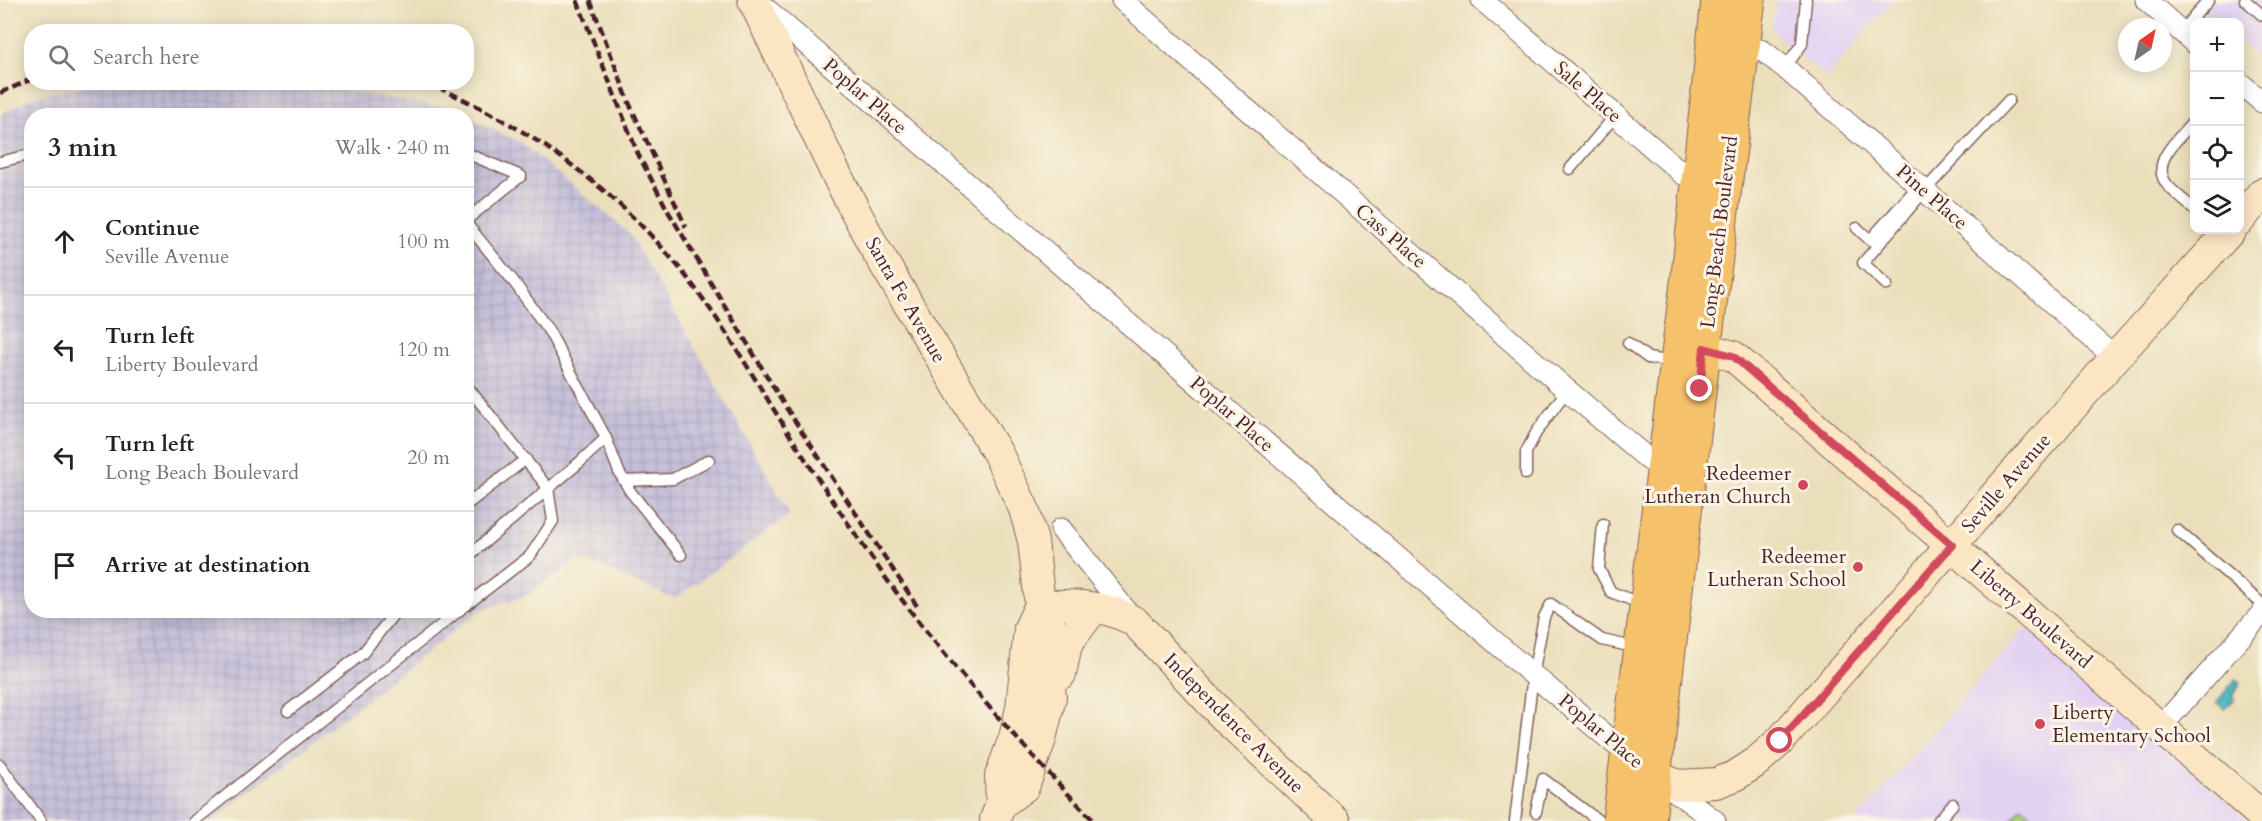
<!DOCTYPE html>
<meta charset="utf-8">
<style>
:root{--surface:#fff;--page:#f6f6f6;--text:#222;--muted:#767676;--line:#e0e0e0}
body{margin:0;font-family:Cardo,serif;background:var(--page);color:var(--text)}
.controls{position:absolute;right:18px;top:18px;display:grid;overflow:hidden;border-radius:12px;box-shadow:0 3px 15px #0003}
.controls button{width:54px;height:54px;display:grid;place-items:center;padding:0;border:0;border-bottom:2px solid var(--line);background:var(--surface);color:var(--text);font:30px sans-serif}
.compass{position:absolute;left:2118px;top:18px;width:54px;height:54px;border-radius:50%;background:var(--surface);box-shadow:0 3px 15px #0003;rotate:34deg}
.stop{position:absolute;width:18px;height:18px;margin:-14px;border:4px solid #d1495b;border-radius:50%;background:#fff}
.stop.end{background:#d1495b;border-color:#fff;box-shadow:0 2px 6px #0008}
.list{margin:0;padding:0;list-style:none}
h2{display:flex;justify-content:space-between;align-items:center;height:78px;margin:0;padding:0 24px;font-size:26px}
h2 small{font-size:20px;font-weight:400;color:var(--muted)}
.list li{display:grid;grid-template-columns:39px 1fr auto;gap:18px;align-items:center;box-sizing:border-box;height:108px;padding:0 24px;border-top:2px solid var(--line)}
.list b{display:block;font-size:22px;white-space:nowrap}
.list p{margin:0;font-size:20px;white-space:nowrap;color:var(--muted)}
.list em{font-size:20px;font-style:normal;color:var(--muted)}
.icon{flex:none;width:33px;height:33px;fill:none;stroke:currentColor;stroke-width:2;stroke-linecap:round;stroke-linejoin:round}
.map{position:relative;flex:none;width:2262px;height:821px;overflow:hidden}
.search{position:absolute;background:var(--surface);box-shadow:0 3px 15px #0003;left:24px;top:24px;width:450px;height:66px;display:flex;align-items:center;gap:15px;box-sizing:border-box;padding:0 21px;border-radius:24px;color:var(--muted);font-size:22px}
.panel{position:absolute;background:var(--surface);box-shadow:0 3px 15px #0003;left:24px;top:108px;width:450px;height:510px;border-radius:24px}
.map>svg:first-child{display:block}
</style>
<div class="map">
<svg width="2262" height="821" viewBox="0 0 2262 821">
<defs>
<pattern id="industrial-grid" width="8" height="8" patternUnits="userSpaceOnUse" patternTransform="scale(1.5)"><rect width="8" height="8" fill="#c6c0da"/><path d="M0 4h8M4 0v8" fill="none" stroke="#aca5bb"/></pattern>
<pattern id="grass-dots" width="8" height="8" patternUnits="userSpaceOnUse" patternTransform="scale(1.5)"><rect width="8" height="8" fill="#b1d47d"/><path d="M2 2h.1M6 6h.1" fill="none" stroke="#9ab66c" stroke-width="1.8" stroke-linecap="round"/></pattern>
</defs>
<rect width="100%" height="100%" fill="#fcf5e5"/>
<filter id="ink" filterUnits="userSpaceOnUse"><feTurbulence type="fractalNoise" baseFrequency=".0167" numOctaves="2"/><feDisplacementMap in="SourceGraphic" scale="12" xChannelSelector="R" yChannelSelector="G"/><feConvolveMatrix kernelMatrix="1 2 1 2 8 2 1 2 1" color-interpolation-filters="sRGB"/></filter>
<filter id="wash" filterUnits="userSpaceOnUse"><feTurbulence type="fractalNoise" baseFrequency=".008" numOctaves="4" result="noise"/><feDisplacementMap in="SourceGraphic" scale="24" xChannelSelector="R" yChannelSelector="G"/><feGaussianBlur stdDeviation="1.35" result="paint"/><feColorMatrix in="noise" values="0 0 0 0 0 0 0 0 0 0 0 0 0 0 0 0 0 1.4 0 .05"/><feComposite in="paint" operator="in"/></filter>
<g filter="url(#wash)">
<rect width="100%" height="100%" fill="#ebdfbb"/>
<path fill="#e3d3f3" d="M1777,0H1893L1826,78L1771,29Z
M2192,0H2262V61L2240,41V22H2218Z
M2027,626L2249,821H1856Z"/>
<path fill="url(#industrial-grid)" d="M296,82L441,107L460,115L32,116V610H466L467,118L520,142L629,233L790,514L675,599L578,558L528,595L480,610L212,821H0V115L35,96L102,83Z"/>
<path fill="url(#grass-dots)" stroke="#7e7a54" stroke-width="1.5" d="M2022,807H2023L2038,821H2010Z"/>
<path fill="#4ab8c3" stroke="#4a6c77" stroke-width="1.5" d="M2236,679L2241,683L2233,695L2234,700L2225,709L2217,702Z"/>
</g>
<g filter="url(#ink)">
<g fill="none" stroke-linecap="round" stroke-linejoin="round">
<g stroke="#82625d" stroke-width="13">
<path id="lane" d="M2245,0L2262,15
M2181,31L2209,0
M1785,68L1802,44L1806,0
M2194,121C2179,139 2147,163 2169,187C2177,195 2186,202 2194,209
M466,153L521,176L466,220
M0,162L32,154
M1570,169L1615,116
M466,223L514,282L549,331L606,438L580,462L466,558
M1857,228L1870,240L1919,185
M1887,285L1863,263L1925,190L2009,100
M1628,343L1648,358L1673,362
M466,385L548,488L553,521L530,556L466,605
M606,438L619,472L630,491L681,555
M1526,474V452L1536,433L1567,390
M624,481L673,479L709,460
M466,505L526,459
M1603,524L1599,569L1611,592L1642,604
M2177,530L2262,604
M288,711L362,654L397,610
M0,765L41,821
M1536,812L1543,779L1599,821
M194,821L460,610
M1515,821L1533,675L1544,617L1551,604L1602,640L1638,648
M1938,821L1953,804"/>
</g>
<g stroke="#82625d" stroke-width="23">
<path id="street" d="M1122,0L1567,390L1648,459L1663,469
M1482,0L1683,174L1698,177
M2146,0L2194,43
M758,2L1533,675L1633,759
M1743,45L1763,51L1785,68L2115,358
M2240,83L2262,102
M1061,529L1132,618
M2160,728L2262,613
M1663,782L1715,821"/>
</g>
<g stroke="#82625d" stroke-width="32">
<path id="secondary" d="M753,0L835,172L873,245L998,454L1024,509L1033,541L1040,605L1052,629L1049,675L1051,697L1041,739L1024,787L1001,804
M2240,220L2262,193
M1682,341L1733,356L2262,816
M1040,605C1072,604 1108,605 1135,622L1227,720L1335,821
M1061,674L1067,644L1094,608
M1655,776L1678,785L1716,783L1735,776L1755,763L1780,741L2115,358L2231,230
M995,819L1001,804L1000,776L1014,738L1021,708L1029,628L1040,605"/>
</g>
<g stroke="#82625d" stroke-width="35">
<path id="primary" d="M1619,821L1688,275L1718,0
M1649,821L1702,367L1749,0"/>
</g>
<use href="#lane" stroke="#fff" stroke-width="10"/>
<use href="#street" stroke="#fff" stroke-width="21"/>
<use href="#secondary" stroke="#fbe6c4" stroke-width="30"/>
<use href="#primary" stroke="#f5c16b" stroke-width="33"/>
<path stroke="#4a1f2b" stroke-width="4.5" stroke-dasharray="9 4.5" stroke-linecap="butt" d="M577,0L638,154L668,211L783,403L917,606
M590,0L630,105L686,227
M425,82C523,123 609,183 677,265C715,311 745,363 776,413C809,466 844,518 880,570C944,659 1018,742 1094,821
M0,93L32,79"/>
</g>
</g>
<g fill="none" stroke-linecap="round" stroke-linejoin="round" filter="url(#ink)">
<path stroke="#d1495b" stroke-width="8" d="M1700,389L1704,348L1733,356L1952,545L1780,741"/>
</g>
<g fill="#d1495b" stroke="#fcf5e5" stroke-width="2">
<circle cx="1803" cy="485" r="6"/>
<circle cx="1858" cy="567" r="6"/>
<circle cx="2040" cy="724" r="6"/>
</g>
<g text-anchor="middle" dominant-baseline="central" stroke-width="6" stroke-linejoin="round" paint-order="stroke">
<g font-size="20" fill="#4a1f2b" stroke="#fcf5e5">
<text transform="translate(1588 92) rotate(41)">Sale Place</text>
<text transform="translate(865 96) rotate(41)">Poplar Place</text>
<text transform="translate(1932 197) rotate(41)">Pine Place</text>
<text transform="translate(1719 232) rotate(-83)">Long Beach Boulevard</text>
<text transform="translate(1391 236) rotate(41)">Cass Place</text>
<text transform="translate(906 300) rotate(60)">Santa Fe Avenue</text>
<text transform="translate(1232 414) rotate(41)">Poplar Place</text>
<text transform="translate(2006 483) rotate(-49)">Seville Avenue</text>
<text transform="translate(2031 614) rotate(41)">Liberty Boulevard</text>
<text transform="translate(1234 723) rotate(45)">Independence Avenue</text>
<text transform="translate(1601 731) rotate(40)">Poplar Place</text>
</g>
<g font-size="20" fill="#4a1f2b" stroke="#fcf5e5" text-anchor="end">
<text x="1791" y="473">Redeemer<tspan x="1791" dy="23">Lutheran Church</tspan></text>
<text x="1846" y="556">Redeemer<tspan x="1846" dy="23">Lutheran School</tspan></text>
<text x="2052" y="712" text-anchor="start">Liberty<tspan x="2052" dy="23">Elementary School</tspan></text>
</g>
</g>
</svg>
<div class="controls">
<button>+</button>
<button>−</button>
<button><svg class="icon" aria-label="locate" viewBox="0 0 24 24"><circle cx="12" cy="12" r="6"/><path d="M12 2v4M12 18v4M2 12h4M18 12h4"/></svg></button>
<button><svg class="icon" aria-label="layers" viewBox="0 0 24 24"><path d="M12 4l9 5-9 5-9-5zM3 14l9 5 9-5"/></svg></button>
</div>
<svg class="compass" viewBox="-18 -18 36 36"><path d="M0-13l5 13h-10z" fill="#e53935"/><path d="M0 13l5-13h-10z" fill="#767676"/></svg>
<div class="stop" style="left:1780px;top:741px"></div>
<div class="stop end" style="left:1700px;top:389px"></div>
<div class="search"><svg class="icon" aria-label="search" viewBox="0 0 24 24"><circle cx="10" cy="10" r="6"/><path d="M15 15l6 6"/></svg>Search here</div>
<section class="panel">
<h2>3 min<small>Walk · 240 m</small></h2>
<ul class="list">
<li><svg class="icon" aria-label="ahead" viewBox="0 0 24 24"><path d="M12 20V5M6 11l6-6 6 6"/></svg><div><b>Continue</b><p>Seville Avenue</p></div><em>100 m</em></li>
<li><svg class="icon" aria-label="left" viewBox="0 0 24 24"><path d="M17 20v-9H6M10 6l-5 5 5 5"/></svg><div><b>Turn left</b><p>Liberty Boulevard</p></div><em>120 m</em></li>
<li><svg class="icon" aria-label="left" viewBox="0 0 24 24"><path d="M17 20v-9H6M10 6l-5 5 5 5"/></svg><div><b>Turn left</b><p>Long Beach Boulevard</p></div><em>20 m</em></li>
<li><svg class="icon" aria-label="arrive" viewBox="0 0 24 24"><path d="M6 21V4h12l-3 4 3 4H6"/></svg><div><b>Arrive at destination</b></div></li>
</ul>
</section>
</div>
